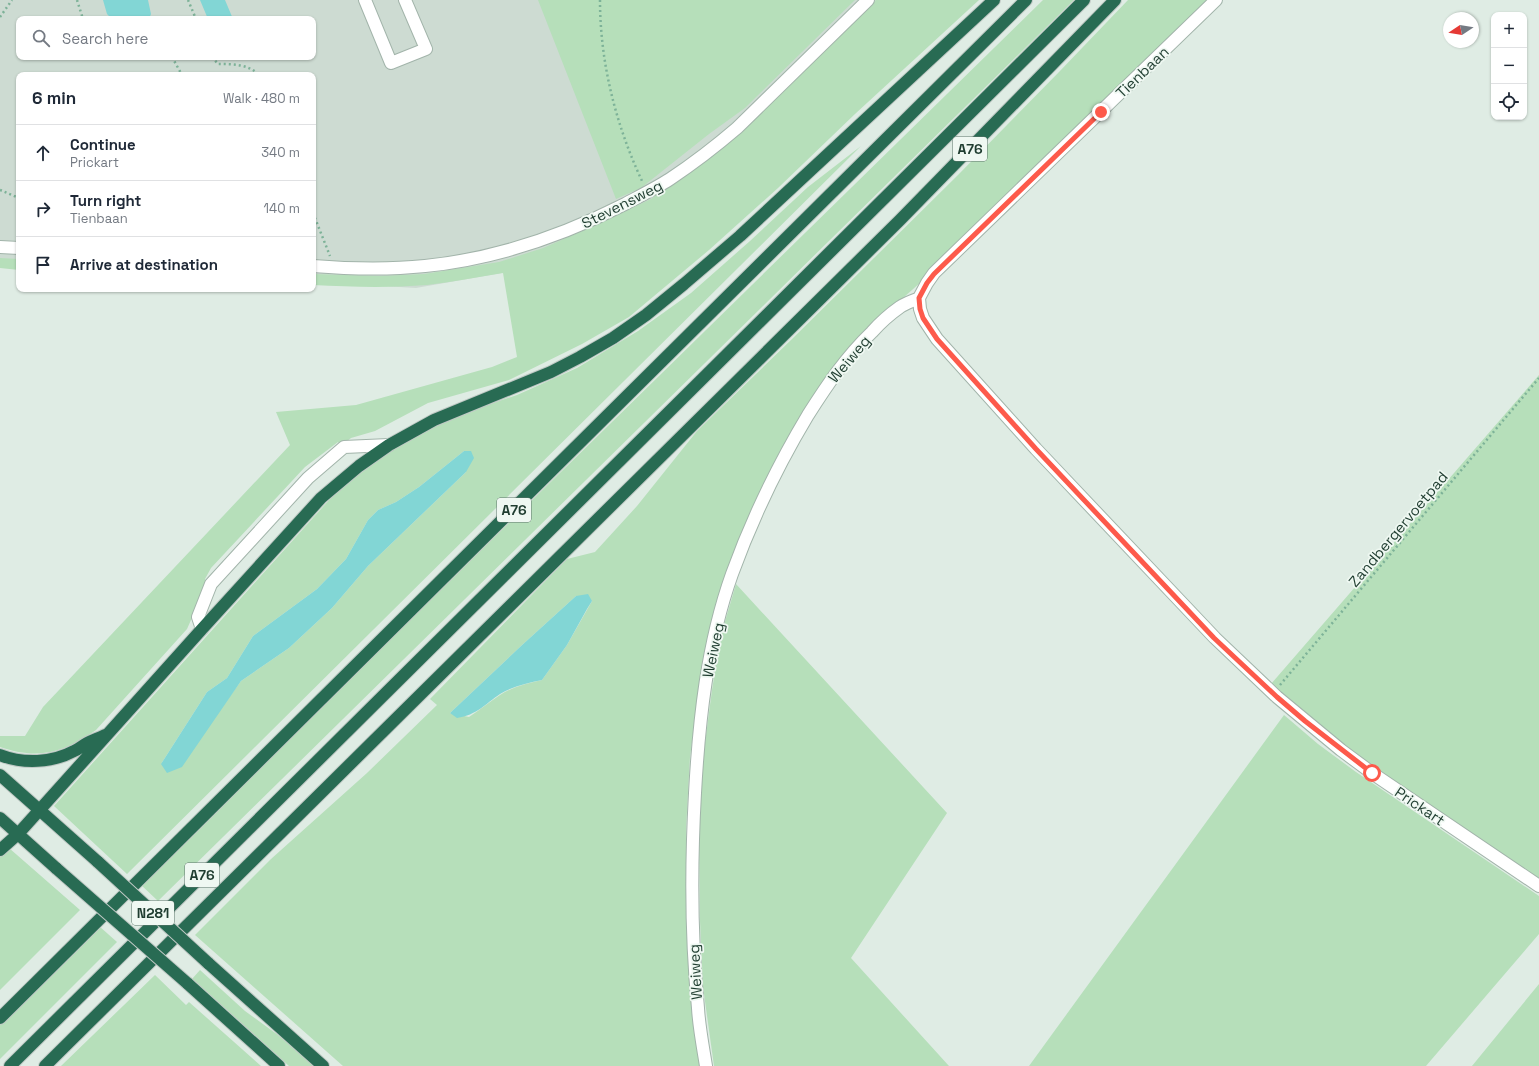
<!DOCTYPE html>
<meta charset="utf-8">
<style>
:root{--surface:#fff;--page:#f2f2f3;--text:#1f2937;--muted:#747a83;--line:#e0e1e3}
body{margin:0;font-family:"Space Grotesk",sans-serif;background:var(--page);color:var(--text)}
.controls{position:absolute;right:12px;top:12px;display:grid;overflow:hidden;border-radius:8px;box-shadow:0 1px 3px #0004}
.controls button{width:36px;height:36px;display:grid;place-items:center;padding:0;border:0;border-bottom:1px solid var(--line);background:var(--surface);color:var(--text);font:20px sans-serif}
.compass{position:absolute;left:1443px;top:12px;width:36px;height:36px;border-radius:50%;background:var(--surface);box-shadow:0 1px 3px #0004;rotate:258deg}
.stop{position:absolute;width:12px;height:12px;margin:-9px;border:3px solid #fd5a4b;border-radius:50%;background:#fff}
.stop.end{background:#fd5a4b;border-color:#fff;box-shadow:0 1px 4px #0008}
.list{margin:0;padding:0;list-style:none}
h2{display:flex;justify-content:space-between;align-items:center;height:52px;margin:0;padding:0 16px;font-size:17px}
h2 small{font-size:13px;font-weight:400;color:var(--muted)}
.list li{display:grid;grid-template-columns:26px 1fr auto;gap:12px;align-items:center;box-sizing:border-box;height:56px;padding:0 16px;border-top:1px solid var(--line)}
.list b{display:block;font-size:15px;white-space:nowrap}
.list p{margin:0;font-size:13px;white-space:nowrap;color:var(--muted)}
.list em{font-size:13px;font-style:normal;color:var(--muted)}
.icon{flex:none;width:22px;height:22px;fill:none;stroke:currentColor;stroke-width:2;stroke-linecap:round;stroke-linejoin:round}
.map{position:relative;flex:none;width:1539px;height:1066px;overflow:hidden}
.search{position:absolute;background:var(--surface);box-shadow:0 1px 3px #0004;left:16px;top:16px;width:300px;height:44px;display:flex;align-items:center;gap:10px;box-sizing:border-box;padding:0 14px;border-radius:8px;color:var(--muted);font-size:15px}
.panel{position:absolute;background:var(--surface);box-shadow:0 1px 3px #0004;left:16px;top:72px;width:300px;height:220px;border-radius:8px}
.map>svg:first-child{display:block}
</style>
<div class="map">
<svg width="1539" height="1066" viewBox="0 0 1539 1066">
<rect width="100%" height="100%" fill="#dfece4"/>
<path fill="#cddbd2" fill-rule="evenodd" d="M0,0H906L708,178L513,271L416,288L313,282V75H19V267L0,266ZM19,19H313V57H19Z"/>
<path fill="#b6dfba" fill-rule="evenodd" d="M538,0H855L745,108L709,134L641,188L616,199Z
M876,0H979L855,114L778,188L709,250L629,317L582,344L509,380L428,403L375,431L351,438L341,446L338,442L305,467L211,568L205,579L207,584L187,629L96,730C64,753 38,760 0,747V736H25L43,707L290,445L276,412L356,405L492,367L517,357L503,273C477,277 452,282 427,285C389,288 351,287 313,285V274L379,276L424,274L499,262L543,248L589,228L651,199L751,122Z
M1043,0H1074L158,901L140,884Z
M1128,0H1211L939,266L885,314L841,358L749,523L699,688L690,757L686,829L687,921L701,1066H343L195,935L271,859L367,773L437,705L430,699L567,559L595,552L637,506L697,431L791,340L958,175L1059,72ZM576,596L592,601L567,645L542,680C528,683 512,687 500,695C489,702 480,710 469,717L450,713L521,646Z
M861,146L127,874L54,806L330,499L374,460L411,436L455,416L517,395L577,368L638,331L691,293L750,241L808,187ZM464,451L466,472L368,566L332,608L289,648L241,681L222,707L161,764L207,692L227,678L253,636L317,589L346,559L368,520L378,510L396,502L419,487Z
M0,258L19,259V270L0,268Z
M1539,375V879L1497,855L1361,761L1271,684Z
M736,584L947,813L851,958L949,1066H714L703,987L700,921L699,830L703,758L712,690L721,635Z
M1284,715L1318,744L1356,772L1539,896V934L1426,1066H1029Z
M9,848L80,910L0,990V856Z
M99,926L117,942L0,1059V1025Z
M200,970L245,1011L278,1035L317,1066H289L192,979Z
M155,975L186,1005L189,1002L261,1066H61Z
M1539,984V1066H1472Z"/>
<path fill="#82d6d5" d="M103,0H148L151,14L149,19H112L107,14Z
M200,0H225L233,19H208Z
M464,451H471L474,458L466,472L368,566L332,608L289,648L241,681L182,767L167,773L161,764L207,692L227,678L253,636L317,589L346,559L368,520L378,510L396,502L419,487Z
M588,594L592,601L587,609L567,645L542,680C528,683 513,686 500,694C485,704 477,715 457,718L450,713L521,646L576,596Z"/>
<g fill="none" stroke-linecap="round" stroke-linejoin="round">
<g stroke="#a2b4aa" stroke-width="14">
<path id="minor" d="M365,0L391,63L426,49L405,0
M1216,0L934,273L927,283L919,298L920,309L923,318L937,339L1036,449L1215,638L1277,697L1341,750L1372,773L1539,886
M0,247L19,248
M313,266C351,269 387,270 425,266C495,259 562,236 625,204C640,196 656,188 670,179C694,163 716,146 737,128L868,0
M202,629L198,617L211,584L308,478L344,447L389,445
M706,1066C703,1047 699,1027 698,1008C691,937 691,864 695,793C699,720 707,644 732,574C752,519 778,465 808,415C827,385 846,357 872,332C880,323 890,314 900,307C906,303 913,301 919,298"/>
</g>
<g stroke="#c0c9c5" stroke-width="14">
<path id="highway" d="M0,755C23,764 52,763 74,751C79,749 83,745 87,743C93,740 99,738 105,735
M0,775L98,862
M0,818L57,869
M0,850L18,834L202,629L321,498L359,466L389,445L434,420L551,372L580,357L613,338L646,315L684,284L740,236L994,0
M208,963L323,1066
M187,983L279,1066
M0,1018L1026,0
M10,1066L1084,0
M45,1066L900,220L1115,0"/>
</g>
<path stroke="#7db298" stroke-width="2.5" stroke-dasharray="2 3" stroke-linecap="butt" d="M77,0L83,19
M188,0L196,19
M600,0C600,63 616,126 643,183
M0,17L12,0
M172,57L182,75
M212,57L218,64C232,64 249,64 259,75
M0,190L19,198
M313,213L330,256
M1280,685L1539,378"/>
<use href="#minor" stroke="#fff" stroke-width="12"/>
<use href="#highway" stroke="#286b53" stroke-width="12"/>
<g stroke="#c0c9c5" stroke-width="14" stroke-linecap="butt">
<path id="highway-bridge" d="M98,862L208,963
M57,869L187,983"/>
</g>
<use href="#highway-bridge" stroke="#286b53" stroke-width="12"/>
</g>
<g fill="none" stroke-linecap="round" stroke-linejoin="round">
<path stroke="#fd5a4b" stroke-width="5" d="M1101,112L934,274L927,283L919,298L920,309L923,318L937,339L1036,449L1214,638L1277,697L1305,721L1372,773"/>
</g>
<g text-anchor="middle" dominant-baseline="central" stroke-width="3.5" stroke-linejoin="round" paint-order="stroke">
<g fill="#eff8f2" stroke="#5d756a" stroke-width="1">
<rect x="953" y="137" width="34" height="24" rx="3"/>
<rect x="497" y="498" width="34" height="24" rx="3"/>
<rect x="185" y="863" width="34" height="24" rx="3"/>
<rect x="132" y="901" width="42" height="24" rx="3"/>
</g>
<g font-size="14" font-weight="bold" fill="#1f3d30">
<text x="970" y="149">A76</text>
<text x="514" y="510">A76</text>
<text x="202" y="875">A76</text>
<text x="153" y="913">N281</text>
</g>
<g font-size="15" fill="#1f3d30" stroke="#eff8f2">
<text transform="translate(1142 72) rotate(-44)">Tienbaan</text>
<text transform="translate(622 204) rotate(-27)">Stevensweg</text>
<text transform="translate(849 359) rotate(-50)">Weiweg</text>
<text transform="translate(1398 529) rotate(-50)">Zandbergervoetpad</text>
<text transform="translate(713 650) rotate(-78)">Weiweg</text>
<text transform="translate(1420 806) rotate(34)">Prickart</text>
<text transform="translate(695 972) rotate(-93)">Weiweg</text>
</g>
</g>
</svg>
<div class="controls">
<button>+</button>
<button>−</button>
<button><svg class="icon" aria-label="locate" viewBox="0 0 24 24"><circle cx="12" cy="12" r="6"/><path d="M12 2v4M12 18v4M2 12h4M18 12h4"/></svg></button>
</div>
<svg class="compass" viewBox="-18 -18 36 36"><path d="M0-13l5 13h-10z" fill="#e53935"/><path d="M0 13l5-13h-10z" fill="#747a83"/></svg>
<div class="stop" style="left:1372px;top:773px"></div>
<div class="stop end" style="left:1101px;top:112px"></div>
<div class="search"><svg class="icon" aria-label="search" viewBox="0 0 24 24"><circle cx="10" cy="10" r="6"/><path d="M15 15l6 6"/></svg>Search here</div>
<section class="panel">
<h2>6 min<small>Walk · 480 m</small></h2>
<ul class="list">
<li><svg class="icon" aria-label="ahead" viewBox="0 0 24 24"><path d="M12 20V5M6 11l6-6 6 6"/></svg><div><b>Continue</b><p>Prickart</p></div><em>340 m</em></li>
<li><svg class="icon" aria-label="right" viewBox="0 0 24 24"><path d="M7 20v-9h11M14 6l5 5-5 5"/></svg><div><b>Turn right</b><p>Tienbaan</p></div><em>140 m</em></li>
<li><svg class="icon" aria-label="arrive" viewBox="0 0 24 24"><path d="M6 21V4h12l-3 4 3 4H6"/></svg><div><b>Arrive at destination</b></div></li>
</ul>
</section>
</div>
